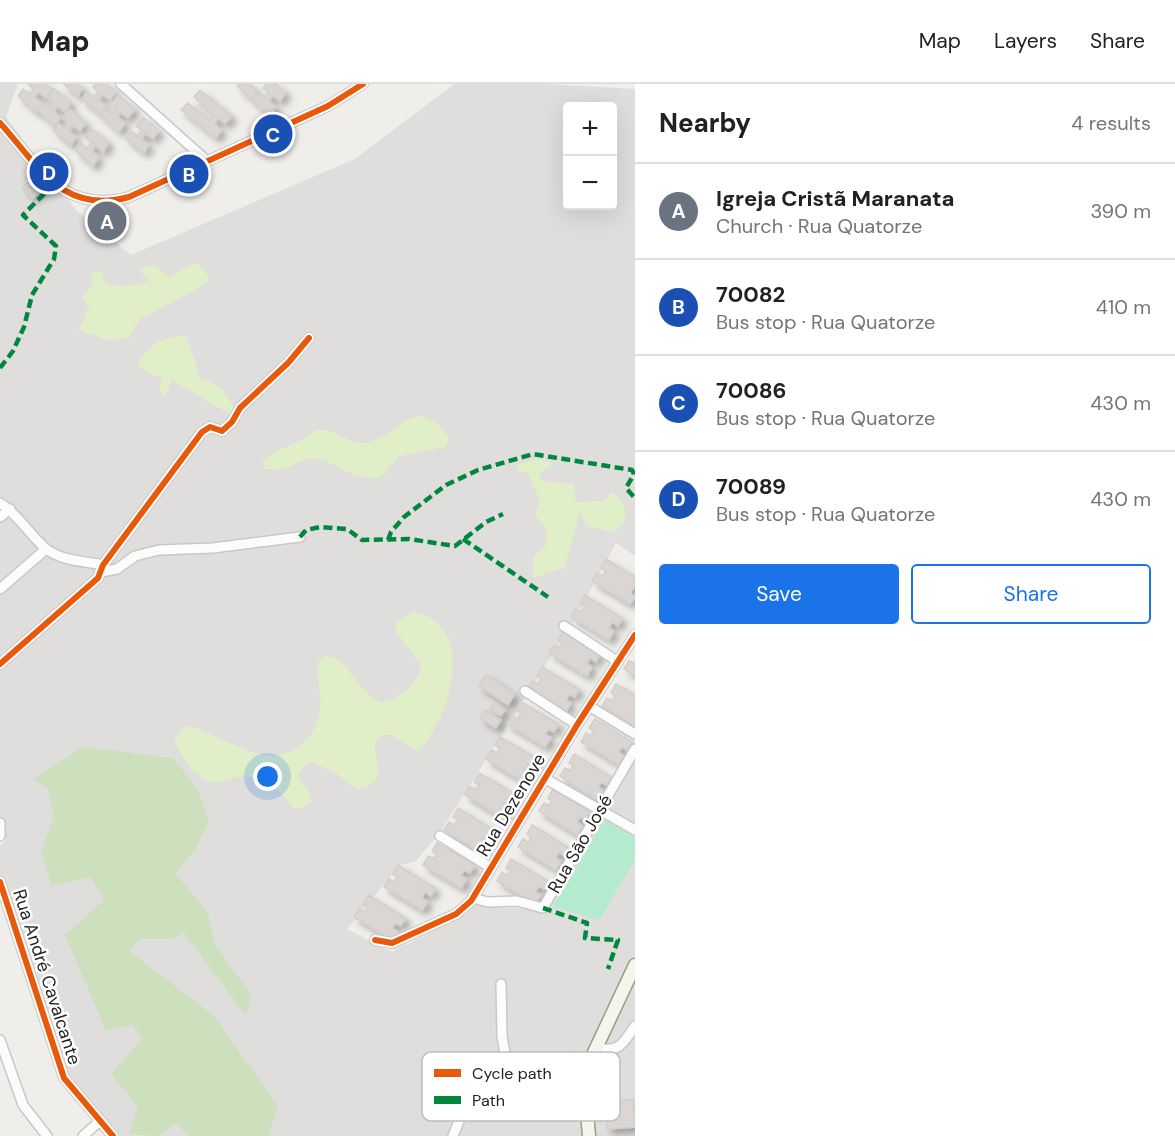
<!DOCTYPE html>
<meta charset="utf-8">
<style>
:root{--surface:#fff;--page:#f2f2f2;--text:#202124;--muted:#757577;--line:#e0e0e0;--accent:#1a73e8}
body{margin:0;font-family:"DM Sans",sans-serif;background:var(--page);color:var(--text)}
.controls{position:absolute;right:18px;top:18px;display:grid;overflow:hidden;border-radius:6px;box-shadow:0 6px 24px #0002}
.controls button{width:54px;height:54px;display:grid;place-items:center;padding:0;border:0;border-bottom:2px solid var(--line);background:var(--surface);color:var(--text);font:30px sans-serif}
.you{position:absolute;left:268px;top:693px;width:21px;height:21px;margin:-15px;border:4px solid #fff;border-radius:50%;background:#1a73e8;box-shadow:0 0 0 9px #1a73e833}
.badge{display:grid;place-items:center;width:39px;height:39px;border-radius:50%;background:var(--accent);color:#fff;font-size:20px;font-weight:700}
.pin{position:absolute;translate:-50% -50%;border:3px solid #fff;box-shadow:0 2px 6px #0006}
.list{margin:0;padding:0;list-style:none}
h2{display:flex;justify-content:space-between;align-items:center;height:78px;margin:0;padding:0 24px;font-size:26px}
h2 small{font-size:20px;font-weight:400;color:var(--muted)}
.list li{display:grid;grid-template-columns:39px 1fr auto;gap:18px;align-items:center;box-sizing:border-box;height:96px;padding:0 24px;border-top:2px solid var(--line)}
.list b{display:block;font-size:22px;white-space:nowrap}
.list p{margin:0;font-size:20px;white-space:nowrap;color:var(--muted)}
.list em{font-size:20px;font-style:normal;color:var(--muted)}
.actions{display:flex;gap:12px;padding:18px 24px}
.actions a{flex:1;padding:14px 0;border:2px solid var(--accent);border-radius:6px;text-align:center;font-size:21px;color:var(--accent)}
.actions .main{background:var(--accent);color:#fff}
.map{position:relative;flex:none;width:635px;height:1052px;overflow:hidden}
header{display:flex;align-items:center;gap:36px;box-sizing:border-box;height:84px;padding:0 30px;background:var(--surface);border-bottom:2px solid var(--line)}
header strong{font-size:28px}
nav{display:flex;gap:33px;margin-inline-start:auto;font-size:21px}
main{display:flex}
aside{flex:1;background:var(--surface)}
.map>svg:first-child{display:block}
</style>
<header>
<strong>Map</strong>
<nav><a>Map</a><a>Layers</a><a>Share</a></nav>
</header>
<main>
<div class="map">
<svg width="635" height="1052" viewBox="0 0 635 1052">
<defs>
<filter id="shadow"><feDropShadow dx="5" dy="5" stdDeviation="3" flood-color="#0004"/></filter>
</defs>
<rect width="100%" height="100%" fill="#f0eeeb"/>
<path fill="#dfdedc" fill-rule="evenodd" d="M0,0H18L6,33L77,127L131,171L355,75L454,0H545L635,5V472L616,459L573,538L439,750L416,777L400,781L347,845L392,868L449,839L469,819L491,824H517L543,829L635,675V1052H106L64,1002L0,816V762L6,756L0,748ZM568,22H612V122H568Z"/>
<path fill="#e0efc8" d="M197,178L210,194L197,205L140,235L128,254L108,256L79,246L89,222L82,213L92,200V190L101,186L105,200L129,202L149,197L139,184L155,181L168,193Z
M186,251C190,268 198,276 198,294C217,298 225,307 234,324L230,330L172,296L165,312L159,307L163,294L147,289L137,280C153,258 159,254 186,251Z
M418,332C432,334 442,342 449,354L446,363L400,372L380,394C356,397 339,380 318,375C304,372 299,380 287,384C280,387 272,385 264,385L262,380C273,364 286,365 301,356C310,351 314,344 326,346C343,349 350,363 369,358C388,353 399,336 418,332Z
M536,375L553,379L540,389L541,397L574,400L576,418L604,417L612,408L621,416L626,428L623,439L613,448L586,442L580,428L565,483L533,494V474L546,460L547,446L535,431L540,418L528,389L519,388L516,381Z
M414,528C479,540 449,636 418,668L391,651H381L375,659C375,681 389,700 357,705L333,687L311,678L302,683L298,692L310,709L311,718L303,724H293C280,704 261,689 235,693C228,694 221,699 213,698C193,694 181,672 174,655L180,646L188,642C222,649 267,691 301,661C312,652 319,639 320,625C322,610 317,595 318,579L324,572C351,573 355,607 382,619C401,614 419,600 421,580L395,547L397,537Z"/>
<path fill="#cde0be" d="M83,663L173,674L197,704L209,736L195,767L175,789L208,829L215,860L251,911L246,932L183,848L174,855H140L129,867L213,931L278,1022L268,1052H189L175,1039L159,1052L129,1050L138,1023L111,990L143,954L132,941L106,947L65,851L104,816L90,793L52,802L41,768L54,732L48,705L33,695Z"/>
<path fill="#b4eace" d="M604,736L635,754V775L600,836L553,823Z"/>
<path fill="#d9d6d3" stroke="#d4cfcc" stroke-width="1.5" filter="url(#shadow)" d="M28,0H45L52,5L46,14L38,8L34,13L42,19L36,28L18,12L23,5L30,10L34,5Z
M63,0H78L83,3L78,12Z
M95,0H107L116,8L110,16L102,10L98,16L106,22L100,30L82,15L87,8L94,13L99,7L93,3Z
M239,0H250L257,7L252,16L237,2Z
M266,0H276L286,9L280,17L272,11L268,17L276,23L270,31L252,16L257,9L264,14L269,8L263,4Z
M54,5L71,19L65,28L57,22L53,27L61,33L55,42L37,26L42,19L49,24L54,19L48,14Z
M200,6L232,32L225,40L218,34L214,40L222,46L216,54L181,26L188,19L210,37L214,31L194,13Z
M118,11L135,25L128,34L120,28L117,33L125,39L119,48L101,32L106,25L113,30L117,25L111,20Z
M70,25L86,39L80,47L72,41L69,47L76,53L71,61L53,46L58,39L65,44L69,38L63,34Z
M143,33L159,47L153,55L145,49L141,55L149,61L144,69L125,54L131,47L138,52L142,46L136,42Z
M92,45L109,59L103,68L95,61L91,67L99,73L93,82L75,66L80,59L87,64L92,59L86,54Z
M34,94L43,105L33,114L22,103Z
M117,126L118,146L97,148L96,128Z
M606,475L635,493V503L630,508L635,513L630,520L592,497L597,489L603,492L606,487L601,484Z
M585,511L622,534L618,542L612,538L609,544L614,547L609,556L571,533L576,525L581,528L585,523L580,520Z
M563,547L600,570L596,578L590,574L587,580L592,583L587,592L549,569L554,561L559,564L562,559L558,556Z
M629,577L635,579V592L624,585Z
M542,583L579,605L575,613L569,610L566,616L571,619L566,628L528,605L533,597L538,600L541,594L537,592Z
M486,591L515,610L508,621L479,602Z
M616,600L635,611V642L602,622L607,614L612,617L615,612L611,609Z
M521,618L559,640L554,648L549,645L545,650L551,654L545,663L507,640L512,631L518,635L521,629L516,626Z
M495,619L505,626L501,632L490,626Z
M485,626L501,636L496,644L480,634Z
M595,635L632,658L627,666L622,663L618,668L624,672L619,681L581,658L586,649L591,652L594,647L589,644Z
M500,653L538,675L533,683L528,680L524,686L530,689L524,698L486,675L491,666L497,669L500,664L495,661Z
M574,670L611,693L607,701L601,698L598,703L603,707L598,716L560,692L565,684L570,687L573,682L569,679Z
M479,689L517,711L512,719L506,716L503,722L509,725L503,734L465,711L470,702L476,706L479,700L474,698Z
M553,705L590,728L585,736L580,733L577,738L582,742L577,751L539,727L544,719L549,722L552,717L548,714Z
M458,724L495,747L491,755L485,752L482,757L487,761L482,769L444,746L449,738L454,741L458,736L453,733Z
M532,741L569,764L564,772L559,768L556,774L561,777L556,786L518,763L523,755L528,758L531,753L527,750Z
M437,759L475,781L470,789L464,786L461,792L467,795L461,804L423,781L428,772L434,775L437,770L432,767Z
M511,775L548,797L544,805L539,802L535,808L541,811L535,820L497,797L502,788L508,792L511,787L506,784Z
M398,781L435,804L431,812L425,808L422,814L428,818L422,826L384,803L389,795L394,798L397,793L393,790Z
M368,811L406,834L401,842L396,839L392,844L398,848L392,856L354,833L359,825L365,828L368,823L363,820Z
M633,1015L635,1043L607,1045V1036L614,1035V1027L605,1029L603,1019Z"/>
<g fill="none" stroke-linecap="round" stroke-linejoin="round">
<g stroke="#c9c8c7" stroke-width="12">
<path id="street" d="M121,0L207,77
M0,39C39,82 62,131 129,113L328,22L363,0
M0,419C18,430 28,449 44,463C59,477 84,477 103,481
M0,433L10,425
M101,488L117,485L135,472L159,466L213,464L300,453
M0,505L46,465
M564,542L617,577
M0,580L98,494L103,481L202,348L210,343L222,347L232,338L240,324L288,279L309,254
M525,607L577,641
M589,622L635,650
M546,695L635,746
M0,739V752
M440,752L491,784
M0,798L64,994L113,1052
M473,814L488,818L517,817L543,824L635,665
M375,856L392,859L456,830L471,817L577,641L635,551
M501,900L502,952L508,987
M0,956L23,1021L47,1052
M597,963C617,971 625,958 635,942
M83,1052L100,1037
M453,1052L475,997L573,973L590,977"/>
</g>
<g stroke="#9c9c81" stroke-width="15">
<path id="secondary" d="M589,1052L585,1006L590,977L635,881"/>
</g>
<use href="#street" stroke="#fdfcfc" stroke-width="9"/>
<use href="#secondary" stroke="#f5f5ed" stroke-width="12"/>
<path stroke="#00873e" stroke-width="4.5" stroke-dasharray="9 4.5" stroke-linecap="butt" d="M0,284L13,267L24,243L32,211L54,175L56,162L23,131L54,100
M300,453L306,446L320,443L347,445L362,456L409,455L455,462L486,438L503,430
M463,455L548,513
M388,456L391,448L404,433L446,401L478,386L533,370L632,386L634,390L626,404L635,414
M543,824L587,839L585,854L618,856L608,885"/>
<g stroke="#fff" stroke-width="10">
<path id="cycleway" d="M0,39C39,82 62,131 129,113L328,22L363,0
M0,580L98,494L103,481L202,348L210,343L222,347L232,338L240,324L288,279L309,254
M0,798L64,994L113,1052
M375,856L392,859L456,830L471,817L577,641L635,551"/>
</g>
<use href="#cycleway" stroke="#e8590c" stroke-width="6"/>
</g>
<g text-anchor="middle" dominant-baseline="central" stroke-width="5" stroke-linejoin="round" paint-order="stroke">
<g font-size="18" fill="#222" stroke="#fff">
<text transform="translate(511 721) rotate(-59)">Rua Dezenove</text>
<text transform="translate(580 760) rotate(-60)">Rua São José</text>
<text transform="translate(47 893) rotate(72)">Rua André Cavalcante</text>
</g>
</g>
<rect x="422" y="968" width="198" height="69" rx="9" fill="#fff" stroke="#bdbdbd" stroke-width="1.5"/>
<rect x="434" y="985" width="27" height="8" fill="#e8590c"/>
<rect x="434" y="1012" width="27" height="8" fill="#00873e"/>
<g font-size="16" fill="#222">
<text x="472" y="995">Cycle path</text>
<text x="472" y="1022">Path</text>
</g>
</svg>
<div class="controls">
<button>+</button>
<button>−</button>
</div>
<div class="you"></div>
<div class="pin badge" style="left:107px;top:137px;background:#6b7280">A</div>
<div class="pin badge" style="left:189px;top:90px;background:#1a4fb4">B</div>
<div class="pin badge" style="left:273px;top:50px;background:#1a4fb4">C</div>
<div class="pin badge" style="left:49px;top:88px;background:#1a4fb4">D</div>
</div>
<aside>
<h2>Nearby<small>4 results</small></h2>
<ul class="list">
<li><span class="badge" style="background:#6b7280">A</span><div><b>Igreja Cristã Maranata</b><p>Church · Rua Quatorze</p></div><em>390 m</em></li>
<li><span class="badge" style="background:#1a4fb4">B</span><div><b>70082</b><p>Bus stop · Rua Quatorze</p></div><em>410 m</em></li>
<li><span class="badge" style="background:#1a4fb4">C</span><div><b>70086</b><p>Bus stop · Rua Quatorze</p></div><em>430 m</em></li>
<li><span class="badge" style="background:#1a4fb4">D</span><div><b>70089</b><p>Bus stop · Rua Quatorze</p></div><em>430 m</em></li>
</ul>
<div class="actions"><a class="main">Save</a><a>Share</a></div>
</aside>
</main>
